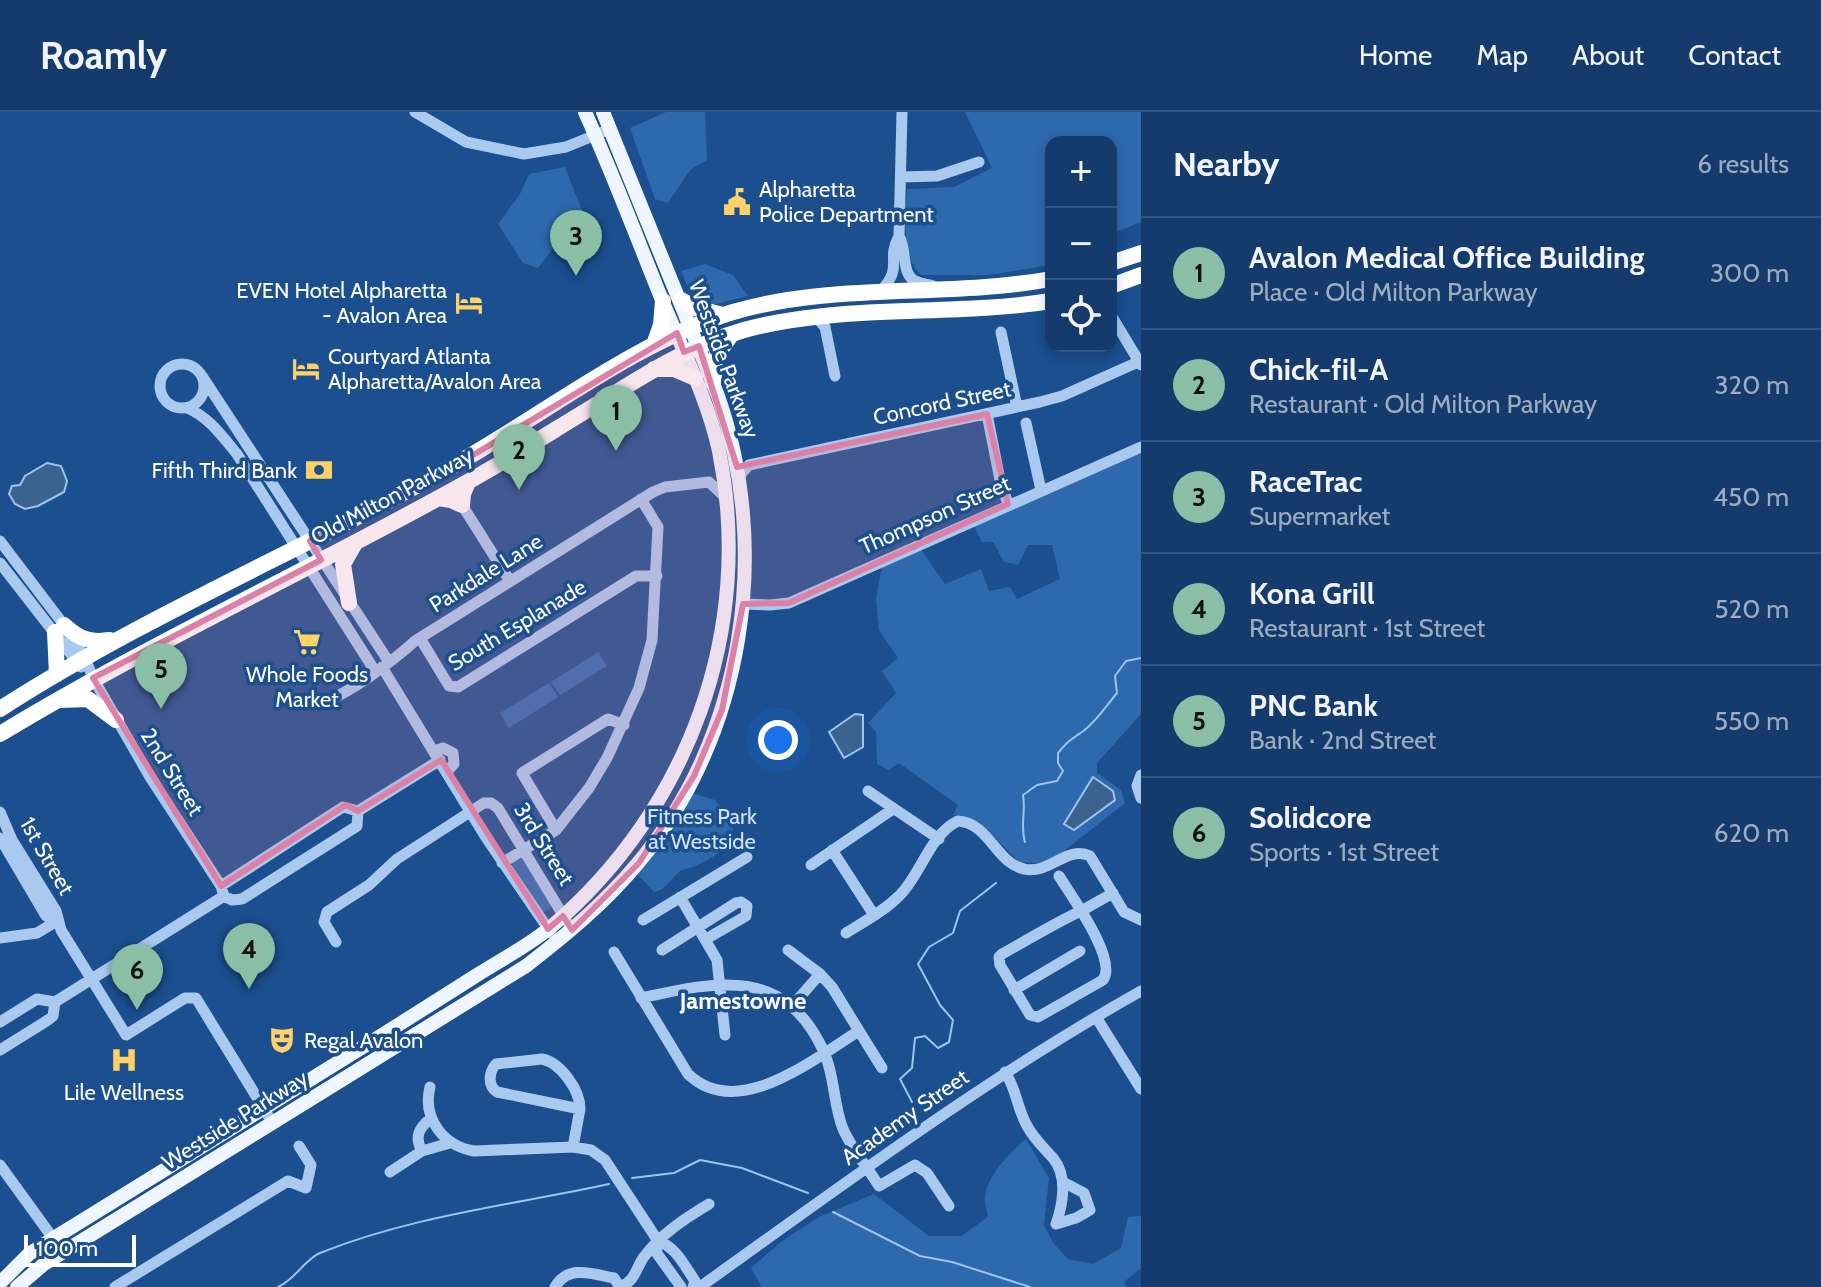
<!DOCTYPE html>
<meta charset="utf-8">
<style>
:root{--surface:#143b6b;--page:#1d4271;--text:#f1f3f6;--muted:#9dadc1;--line:#33557e;--accent:#8abfa5}
body{margin:0;font-family:Cabin,sans-serif;background:var(--page);color:var(--text)}
.controls{position:absolute;right:24px;top:24px;display:grid;overflow:hidden;border-radius:16px;box-shadow:0 4px 12px #0003}
.controls button{width:72px;height:72px;display:grid;place-items:center;padding:0;border:0;border-bottom:2px solid var(--line);background:var(--surface);color:var(--text);font:40px sans-serif}
.scale{position:absolute;left:24px;bottom:20px;width:112px;box-sizing:border-box;padding-left:8px;border:4px solid #fff;border-top:0;font-size:22px;line-height:28px;white-space:nowrap;color:#fff;-webkit-text-stroke:6px #1b4f8f;paint-order:stroke}
.you{position:absolute;left:778px;top:628px;width:28px;height:28px;margin:-20px;border:6px solid #fff;border-radius:50%;background:#1a73e8;box-shadow:0 0 0 12px #1a73e833}
.badge{display:grid;place-items:center;width:52px;height:52px;border-radius:50%;background:var(--accent);color:#111;font-size:26px;font-weight:700}
.pin{position:absolute;translate:-50% -66px;filter:drop-shadow(0 2px 4px #0008)}
.pin::after{content:'';position:absolute;top:42px;width:28px;height:24px;background:inherit;clip-path:polygon(0 0,100% 0,50% 100%)}
.list{margin:0;padding:0;list-style:none}
h2{display:flex;justify-content:space-between;align-items:center;height:104px;margin:0;padding:0 32px;font-size:34px}
h2 small{font-size:26px;font-weight:400;color:var(--muted)}
.list li{display:grid;grid-template-columns:52px 1fr auto;gap:24px;align-items:center;box-sizing:border-box;height:112px;padding:0 32px;border-top:2px solid var(--line)}
.list b{display:block;font-size:30px;white-space:nowrap}
.list p{margin:0;font-size:26px;white-space:nowrap;color:var(--muted)}
.list em{font-size:26px;font-style:normal;color:var(--muted)}
.icon{flex:none;width:44px;height:44px;fill:none;stroke:currentColor;stroke-width:2;stroke-linecap:round;stroke-linejoin:round}
.map{position:relative;flex:none;width:1141px;height:1175px;overflow:hidden}
header{display:flex;align-items:center;gap:48px;box-sizing:border-box;height:112px;padding:0 40px;background:var(--surface);border-bottom:2px solid var(--line)}
header strong{font-size:38px}
nav{display:flex;gap:44px;margin-inline-start:auto;font-size:28px}
main{display:flex}
aside{flex:1;background:var(--surface)}
.map>svg:first-child{display:block}
</style>
<header>
<strong>Roamly</strong>
<nav><a>Home</a><a>Map</a><a>About</a><a>Contact</a></nav>
</header>
<main>
<div class="map">
<svg width="1141" height="1175" viewBox="0 0 1141 1175">
<rect width="100%" height="100%" fill="#1b4f8f"/>
<path fill="#2e69ad" d="M666,0H705L707,48L691,57L668,91L655,87L630,16Z
M965,0H1141V110L1111,122V30H1051V153L988,163H921C900,144 906,103 907,77L954,75L992,56Z
M565,55L590,119L573,134L561,126L538,156L523,151L498,112L520,82L529,62Z
M705,152L733,163L748,184L712,193L693,187L681,159Z
M1141,339V602L1097,651V661L1121,678L1125,691L1055,746L1038,751L1020,750C999,733 982,704 953,703L958,693L899,651L889,658L877,652L876,620L868,611L896,581L882,559L898,546L879,518L876,487L882,453L920,436L945,472L981,457L989,479L1010,475L1017,487L1060,467L1052,433H1028L1018,453L1004,450L993,430H982L973,413Z
M598,540L607,554L560,583L551,570Z
M549,571L558,585L509,616L500,601Z
M691,681L715,688L733,709C735,732 715,746 695,754C690,756 681,757 678,761C669,769 667,777 654,780L635,760Z
M522,745L552,790L551,796L545,800L541,799L513,756V750Z
M252,811L269,838L252,848L235,822Z
M1026,1027L1049,1066L1044,1113L1054,1132L1068,1147L1093,1152L1121,1136L1128,1105L1141,1104V1156L1124,1170L1127,1175H762L751,1156L782,1129L819,1105L874,1082L929,1124H961L988,1105C987,1099 984,1091 985,1085C986,1065 1011,1039 1026,1027Z"/>
<path fill="#3c6290" stroke="#9cc4f0" stroke-width="2" d="M47,351L61,354L67,369L64,380L38,394L25,397L15,392L9,382L12,374L20,373L25,364Z
M855,602L863,603V635L844,646L829,620Z
M1093,665L1113,679L1115,688L1074,718L1064,712Z"/>
<g fill="none" stroke-linecap="round" stroke-linejoin="round">
<path stroke="#9cc4f0" stroke-width="2" d="M1025,730C1020,713 1026,700 1023,683L1037,673L1057,669L1063,659L1058,651V641C1068,629 1070,628 1082,620C1096,610 1106,594 1117,581L1115,564L1126,549L1141,546
M912,990L900,967L912,956L915,926L925,924L938,936L949,930L953,908L940,893L918,852L929,835L953,821L960,799L996,771
M632,1066L674,1061L700,1048L742,1056L808,1081
M833,1100L920,1144L952,1150L1030,1175
M278,1175C296,1167 305,1147 320,1141C412,1104 512,1093 609,1072"/>
<path stroke="#a9c9ee" stroke-width="11" d="M415,0L466,30L524,42L566,35L610,17
M901,65L937,64L979,50
M899,124C907,137 901,162 915,169C921,172 929,172 936,175
M880,180C905,153 885,150 899,124L902,0
M1111,203L1141,253
M816,205L825,215L835,264
M1001,220L1017,295
M160 274a22 22 0 1 1 44 0a22 22 0 1 1-44 0Z
M202,264L389,550
M187,296C209,305 222,324 237,342L375,559
M987,302L1000,368L1008,392
M1026,311L1041,378
M738,365L749,353L1040,290L1062,284L1138,250
M462,393L510,469
M0,429L64,513L85,546L93,566L150,665L221,774L224,784L232,788L242,787L357,714L358,699
M0,451L81,555
M743,492L770,493L789,491L1141,335
M420,526L449,574L458,575L636,464H657
M382,555L485,724L551,821
M289,589C300,591 310,593 321,590C346,585 395,547 415,529L653,380L665,375L709,370L725,385
M435,639L443,636L453,641L454,652L447,659
M1141,663L1137,674L1141,686
M868,679L939,727
M358,699L440,648
M0,700L12,728L56,799L61,818L126,923L185,886H196L272,1010
M556,718L522,661L608,607L624,613
M0,726L46,804L57,809
M832,738L874,803
M502,751L556,718L589,676L607,646L639,576L652,528L658,415L641,387
M811,753L893,697
M1059,764C1072,785 1118,848 1103,868L1038,905L1030,903L1000,853L999,845L1002,842C1029,827 1055,811 1083,798L1113,781
M221,774L343,695L358,699
M680,785L717,848L725,923
M643,808L747,745
M846,821C864,810 884,799 899,784C921,763 929,723 958,709C989,711 996,751 1024,757C1049,763 1067,733 1090,744L1124,800L1141,808
M0,826L37,821L57,809
M336,830L324,810L327,800L369,773L397,747L484,691H491L498,696L572,818
M662,838L736,791L741,790L747,794L746,804L706,827
M788,838L820,862L832,875L882,956
M614,840L688,962C738,1010 813,947 859,919
M1014,878L1080,839
M641,886C718,869 785,854 824,940C835,964 833,992 843,1017C852,1037 867,1055 879,1074L915,1053L927,1061L949,1094
M792,894L820,862
M1096,905L1141,977
M0,910L37,887L55,890L224,784
M0,938L48,908L53,904L55,890
M542,947C561,951 580,978 580,997L497,980C487,973 489,960 496,952Z
M1005,960C1016,976 1017,995 1026,1012C1033,1026 1043,1035 1053,1046C1068,1064 1063,1092 1056,1112L1076,1106L1090,1098L1084,1081L1063,1070
M430,975C422,1007 444,1034 474,1039L573,1035L591,1038L605,1048L658,1129C676,1135 684,1153 695,1169L693,1175
M573,1035L580,997
M422,1039C414,1025 419,1016 430,1007
M0,1053L63,1140
M390,1060L422,1039L450,1031
M658,1130L656,1140L681,1175
M115,1175L288,1069L306,1076L311,1053L299,1034
M555,1175C568,1152 593,1162 614,1166L620,1175
M620,1175C635,1169 635,1159 643,1146C661,1122 684,1107 709,1092
M700,1175C844,1072 986,966 1141,879"/>
<path stroke="#f0f6ff" stroke-width="14" d="M0,1171L29,1142L54,1126C151,1067 248,1006 345,946C389,919 433,891 477,863C502,847 530,833 552,814C689,697 755,517 719,339C708,288 684,241 664,193C638,129 614,64 585,0
M17,1175L44,1152L526,854C566,823 605,791 638,751C744,625 772,438 718,284L603,0"/>
<path stroke="#fff" stroke-width="16" d="M1111,151L1141,141
M1111,174L1141,163
M681,188L695,196L723,203
M654,233L661,213L663,189
M654,257H674L695,266
M713,271L716,244L731,223
M438,386L451,388L462,393L463,382L468,370
M349,491L343,452L354,433
M64,513C79,527 90,531 110,528
M55,520L57,562
M60,588L88,587L116,608
M0,597C141,506 296,441 442,360C536,309 631,231 733,200C835,170 946,186 1051,167
M0,622C150,531 310,458 464,372C511,346 557,316 604,288C649,260 692,233 744,218C843,191 950,205 1051,189"/>
</g>
<path fill="#dd80a5" fill-opacity="0.2" stroke="#dd80a5" stroke-width="6" stroke-linejoin="round" d="M677,221L684,240L699,234L737,355L987,302L1008,392L789,491L743,492L722,598L694,664L639,751L572,818L563,804L548,817L441,648L358,699L346,693L221,774L93,566L321,448L310,429L463,349Z"/>
<defs>
<g id="civic-bare" transform="scale(2.16)"><path d="M-.6-6.5H3V-4.5H.6V-3L4-1V1h2V6H-6V1h2V-1L-.6-3ZM-1.2 2.5V6h2.4V2.5Z" fill="#ffd166" stroke="#1b4f8f" stroke-width="2.5" paint-order="stroke"/></g>
<g id="hotel-bare" transform="scale(2.16)"><path d="M-6-4.5h1.5V1H6V5H4.5V3h-9V5H-6ZM-4 0a1.8 1.8 0 1 1 3.6 0ZM.5 0V-2.5h3Q6-2.5 6 0Z" fill="#ffd166" stroke="#1b4f8f" stroke-width="2.5" paint-order="stroke"/></g>
<g id="bank-bare" transform="scale(2.16)"><path d="M-6-4H6V4H-6ZM0-2.3a2.3 2.3 0 1 0 0 4.6a2.3 2.3 0 1 0 0-4.6Z" fill="#ffd166" stroke="#1b4f8f" stroke-width="2.5" paint-order="stroke"/></g>
<g id="supermarket-bare" transform="scale(2.16)"><path d="M-6-5.5h2.5l.6 2H6L4.5 2H-2.5L-4.4-4H-6ZM-1.5 3.2a1.3 1.3 0 1 0 .1 0ZM3 3.2a1.3 1.3 0 1 0 .1 0Z" fill="#ffd166" stroke="#1b4f8f" stroke-width="2.5" paint-order="stroke"/></g>
<g id="theatre-bare" transform="scale(2.16)"><path d="M-5-5.5Q0-4 5-5.5V0Q5 5 0 6Q-5 5-5 0ZM-3.3-2.5H-1v1.5H-3.3ZM1-2.5H3.3v1.5H1ZM-2.8 1Q0 5.5 2.8 1Z" fill="#ffd166" stroke="#1b4f8f" stroke-width="2.5" paint-order="stroke"/></g>
<g id="hospital-bare" transform="scale(2.16)"><path d="M-5-5h3v3.5h4V-5h3V5h-3V1.5h-4V5h-3Z" fill="#ffd166" stroke="#1b4f8f" stroke-width="2.5" paint-order="stroke"/></g>
</defs>
<g fill-rule="evenodd">
<use href="#civic-bare" x="737" y="90"/>
<use href="#hotel-bare" x="469" y="191"/>
<use href="#hotel-bare" x="306" y="257"/>
<use href="#bank-bare" x="319" y="358"/>
<use href="#supermarket-bare" x="307" y="530"/>
<use href="#theatre-bare" x="282" y="928"/>
<use href="#hospital-bare" x="124" y="948"/>
</g>
<g text-anchor="middle" dominant-baseline="central" stroke-width="7" stroke-linejoin="round" paint-order="stroke">
<g font-size="22" fill="#fff" stroke="#1b4f8f" text-anchor="start">
<text x="759" y="77">Alpharetta<tspan x="759" dy="25">Police Department</tspan></text>
<text x="447" y="178" text-anchor="end">EVEN Hotel Alpharetta<tspan x="447" dy="25">- Avalon Area</tspan></text>
<text x="328" y="244">Courtyard Atlanta<tspan x="328" dy="25">Alpharetta/Avalon Area</tspan></text>
<text x="297" y="358" text-anchor="end">Fifth Third Bank</text>
<text x="307" y="562" text-anchor="middle">Whole Foods<tspan x="307" dy="25">Market</tspan></text>
<text x="304" y="928">Regal Avalon</text>
<text x="124" y="980" text-anchor="middle">Lile Wellness</text>
</g>
<g font-size="22" fill="#fff" stroke="#1b4f8f">
<text transform="translate(724 247) rotate(70)">Westside Parkway</text>
<text transform="translate(942 291) rotate(-12)">Concord Street</text>
<text transform="translate(392 384) rotate(-28)">Old Milton Parkway</text>
<text transform="translate(935 403) rotate(-24)">Thompson Street</text>
<text transform="translate(486 461) rotate(-32)">Parkdale Lane</text>
<text transform="translate(517 513) rotate(-31)">South Esplanade</text>
<text transform="translate(172 660) rotate(58)">2nd Street</text>
<text transform="translate(544 732) rotate(58)">3rd Street</text>
<text transform="translate(47 744) rotate(60)">1st Street</text>
<text transform="translate(905 1005) rotate(-35)">Academy Street</text>
<text transform="translate(235 1008) rotate(-32)">Westside Parkway</text>
</g>
<g font-size="22" fill="#cfe3fa" stroke="#1b4f8f">
<text x="702" y="704">Fitness Park<tspan x="702" dy="25">at Westside</tspan></text>
</g>
<g font-size="24" font-weight="bold" fill="#fff" stroke="#1b4f8f">
<text x="743" y="888">Jamestowne</text>
</g>
</g>
</svg>
<div class="controls">
<button>+</button>
<button>−</button>
<button><svg class="icon" aria-label="locate" viewBox="0 0 24 24"><circle cx="12" cy="12" r="6"/><path d="M12 2v4M12 18v4M2 12h4M18 12h4"/></svg></button>
</div>
<div class="scale">100 m</div>
<div class="you"></div>
<div class="pin badge" style="left:616px;top:339px">1</div>
<div class="pin badge" style="left:519px;top:378px">2</div>
<div class="pin badge" style="left:576px;top:164px">3</div>
<div class="pin badge" style="left:249px;top:877px">4</div>
<div class="pin badge" style="left:161px;top:597px">5</div>
<div class="pin badge" style="left:137px;top:898px">6</div>
</div>
<aside>
<h2>Nearby<small>6 results</small></h2>
<ul class="list">
<li><span class="badge">1</span><div><b>Avalon Medical Office Building</b><p>Place · Old Milton Parkway</p></div><em>300 m</em></li>
<li><span class="badge">2</span><div><b>Chick-fil-A</b><p>Restaurant · Old Milton Parkway</p></div><em>320 m</em></li>
<li><span class="badge">3</span><div><b>RaceTrac</b><p>Supermarket</p></div><em>450 m</em></li>
<li><span class="badge">4</span><div><b>Kona Grill</b><p>Restaurant · 1st Street</p></div><em>520 m</em></li>
<li><span class="badge">5</span><div><b>PNC Bank</b><p>Bank · 2nd Street</p></div><em>550 m</em></li>
<li><span class="badge">6</span><div><b>Solidcore</b><p>Sports · 1st Street</p></div><em>620 m</em></li>
</ul>
</aside>
</main>
